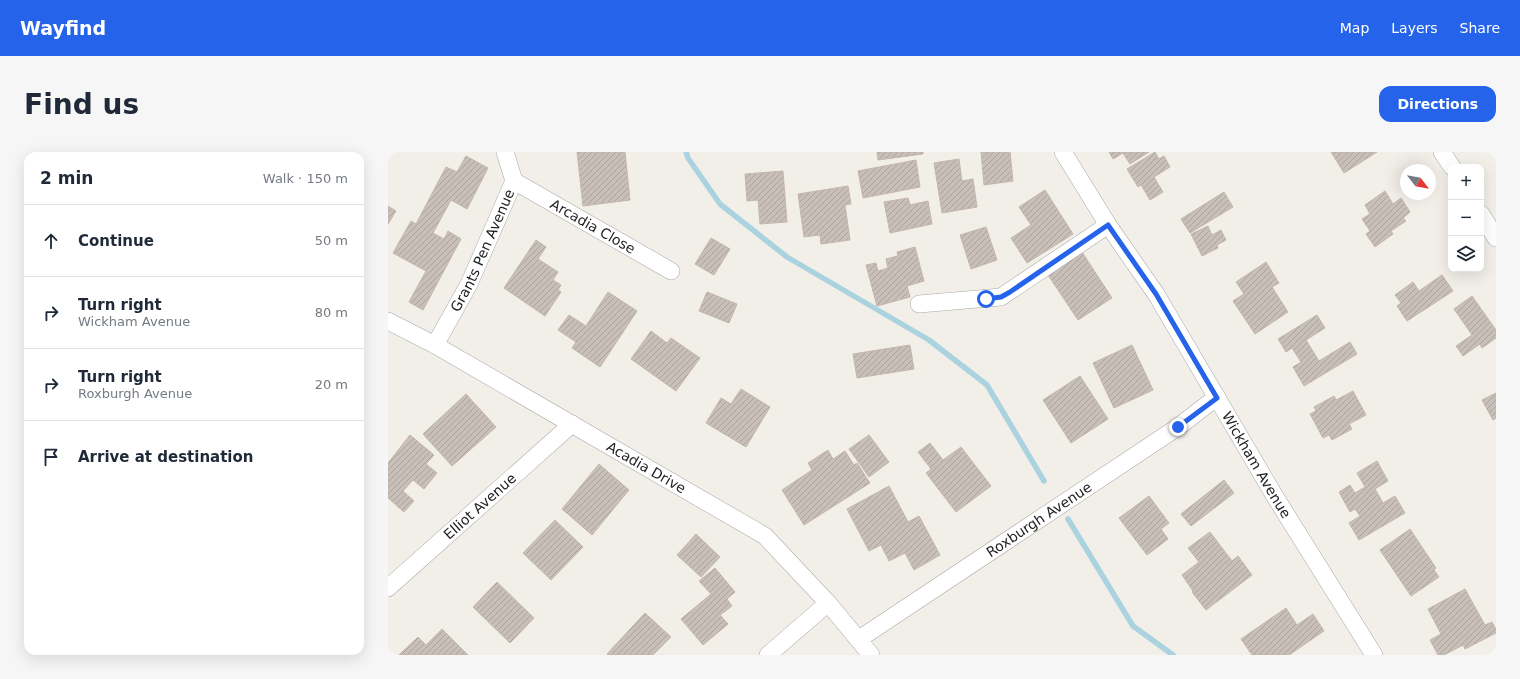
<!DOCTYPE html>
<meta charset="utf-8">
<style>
:root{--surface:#fff;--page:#f6f6f7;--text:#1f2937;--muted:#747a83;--line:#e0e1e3;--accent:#2563eb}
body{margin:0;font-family:"DejaVu Sans",sans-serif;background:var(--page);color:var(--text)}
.controls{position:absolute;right:12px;top:12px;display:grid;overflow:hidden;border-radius:8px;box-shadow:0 4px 16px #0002}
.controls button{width:36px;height:36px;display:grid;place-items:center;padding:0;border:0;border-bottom:1px solid var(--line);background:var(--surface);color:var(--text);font:20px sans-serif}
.compass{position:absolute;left:1012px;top:12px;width:36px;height:36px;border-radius:50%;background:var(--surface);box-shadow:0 4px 16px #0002;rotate:121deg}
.stop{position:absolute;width:12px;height:12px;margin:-9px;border:3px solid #2563eb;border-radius:50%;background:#fff}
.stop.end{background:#2563eb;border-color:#fff;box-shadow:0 1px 4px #0008}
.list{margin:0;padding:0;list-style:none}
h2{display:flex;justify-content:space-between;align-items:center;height:52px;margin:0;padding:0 16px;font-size:17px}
h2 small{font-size:13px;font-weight:400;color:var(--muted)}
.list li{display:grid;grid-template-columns:26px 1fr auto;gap:12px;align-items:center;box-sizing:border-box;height:72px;padding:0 16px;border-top:1px solid var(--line)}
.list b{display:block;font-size:15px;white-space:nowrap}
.list p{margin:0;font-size:13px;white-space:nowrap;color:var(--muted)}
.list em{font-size:13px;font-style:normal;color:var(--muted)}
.icon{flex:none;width:22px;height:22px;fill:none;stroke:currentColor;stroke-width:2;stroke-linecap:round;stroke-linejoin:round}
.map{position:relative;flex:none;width:1108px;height:503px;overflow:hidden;border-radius:12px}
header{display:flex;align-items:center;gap:24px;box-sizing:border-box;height:56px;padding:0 20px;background:var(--accent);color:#fff}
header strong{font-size:19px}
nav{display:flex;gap:22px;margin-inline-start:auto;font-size:14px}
.intro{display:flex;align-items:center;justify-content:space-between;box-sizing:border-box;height:96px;padding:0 24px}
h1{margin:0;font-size:28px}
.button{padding:10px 18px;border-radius:12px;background:var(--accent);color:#fff;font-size:14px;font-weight:700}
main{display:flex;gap:24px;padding:0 24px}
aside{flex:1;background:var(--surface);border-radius:12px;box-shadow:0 4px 16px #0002}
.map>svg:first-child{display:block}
</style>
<header>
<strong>Wayfind</strong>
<nav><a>Map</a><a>Layers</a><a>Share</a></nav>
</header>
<div class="intro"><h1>Find us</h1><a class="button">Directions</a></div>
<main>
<aside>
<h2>2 min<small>Walk · 150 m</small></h2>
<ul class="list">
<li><svg class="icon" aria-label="ahead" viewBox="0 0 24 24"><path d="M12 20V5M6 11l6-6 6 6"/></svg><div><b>Continue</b></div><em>50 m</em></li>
<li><svg class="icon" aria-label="right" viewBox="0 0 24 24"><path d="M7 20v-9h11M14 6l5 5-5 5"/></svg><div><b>Turn right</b><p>Wickham Avenue</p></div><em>80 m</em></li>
<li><svg class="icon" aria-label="right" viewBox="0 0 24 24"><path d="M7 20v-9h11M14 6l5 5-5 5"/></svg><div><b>Turn right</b><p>Roxburgh Avenue</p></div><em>20 m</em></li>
<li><svg class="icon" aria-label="arrive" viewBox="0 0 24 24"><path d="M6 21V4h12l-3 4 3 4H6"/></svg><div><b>Arrive at destination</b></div></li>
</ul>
</aside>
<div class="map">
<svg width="1108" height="503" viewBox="0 0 1108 503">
<defs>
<pattern id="building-hatch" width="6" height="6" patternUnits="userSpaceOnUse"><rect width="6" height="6" fill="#c7bfb8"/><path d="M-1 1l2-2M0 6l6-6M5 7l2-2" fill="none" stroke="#aba49e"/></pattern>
</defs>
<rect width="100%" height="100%" fill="#f2efe9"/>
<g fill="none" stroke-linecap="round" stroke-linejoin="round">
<path stroke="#aad3df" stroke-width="5.5" d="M298,0L300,6L332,52L399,105L541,188L599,233L656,329
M680,367L745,474L785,503"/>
</g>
<path fill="url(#building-hatch)" stroke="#c4b6ab" d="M189,0H237L242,48L195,54Z
M489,0H535V2L490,8Z
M593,0H622L625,29L596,33Z
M721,0H761L742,12L735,1L725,7Z
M767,0L771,7L776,4L782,15L766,25L775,40L762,48L753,33L750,35L739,17Z
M943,0H989L956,21Z
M78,4L100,16L79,57L63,48L45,81L56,87L60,79L73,87L35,158L21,150L38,119L5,101L23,69L28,72L58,15L69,20Z
M571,7L574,29L585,27L589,55L554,61L546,11Z
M528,8L532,35L475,46L470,19Z
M395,19L399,70L372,72L370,48L359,49L357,22Z
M460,34L463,52L457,53L462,88L433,92L432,83L416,85L410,42Z
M657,38L685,82L639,111L623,86L643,73L631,55Z
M997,39L1005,52L1013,46L1022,60L1015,66L1018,69L1003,79L1005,82L987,95L978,82L982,79L974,67L982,62L977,53Z
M836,40L845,55L802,81L793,67Z
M520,46L522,53L540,49L544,72L502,81L496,50Z
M0,54L8,59L0,72Z
M820,74L824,83L833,78L838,88L829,93L830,96L814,104L803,82Z
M598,75L609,108L583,117L572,83Z
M323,86L342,97L326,123L307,112Z
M148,88L158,95L150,107L170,120L165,128L173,133L170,138L173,140L157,164L116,136Z
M527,95L536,129L519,134L522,145L489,154L478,113L488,111L490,119L500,116L498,107L510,104L509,100Z
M694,100L724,146L690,168L660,123Z
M878,110L891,131L884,135L900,160L867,182L845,149L856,142L848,130Z
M1054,123L1065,139L1019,169L1009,154L1013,151L1007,143L1025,130L1031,139Z
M220,140L249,159L212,215L184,196L188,190L170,178L181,163L198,174Z
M319,140L349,152L341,171L311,159Z
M1084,144L1108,178V186L1094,196L1092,192L1075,204L1068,194L1084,183L1066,157Z
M929,163L937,176L918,188L931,209L962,190L969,202L916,234L905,215L913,210L904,196L898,200L890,187Z
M263,179L279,191L283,186L312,206L288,239L243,207Z
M522,193L526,217L469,226L465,202Z
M744,193L765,238L726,256L705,211Z
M692,224L720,267L683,291L655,248Z
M353,237L382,255L358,295L318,271L333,246L343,252Z
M965,239L978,263L961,272L964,277L944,288L941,283L935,286L922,262L928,259L926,255L946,244L948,248Z
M1108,241V266L1105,268L1094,248Z
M78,242L108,275L64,314L35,282Z
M22,283L46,303L38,312L49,321L36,337L25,328L15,339L26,349L16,360L0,346V311Z
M481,283L501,310L481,325L461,297Z
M542,291L555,308L573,295L603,334L568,360L538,321L543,317L530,300Z
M440,298L445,307L457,299L466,313L469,311L482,331L416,373L394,338L424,318L420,311Z
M989,309L1000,329L987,337L995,351L1007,344L1017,361L971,388L961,371L972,364L967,357L962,360L951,340L962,333L967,341L977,335L969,321Z
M211,312L241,338L204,383L174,357Z
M836,328L846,341L803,374L793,362Z
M501,334L520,370L531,364L552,403L526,418L517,401L501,409L493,393L481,399L459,357Z
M761,344L781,371L773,377L780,387L759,403L731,366Z
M167,368L195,395L163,428L135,401Z
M1022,377L1048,416L1046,418L1051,425L1023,444L992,398Z
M822,380L844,409L850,404L864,423L818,458L804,440L805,439L794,423L811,410L800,396Z
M308,382L332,405L313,425L289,403Z
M327,416L347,440L339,447L344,454L332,463L340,472L315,493L293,467L323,442L311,429Z
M109,430L146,466L122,491L85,455Z
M1077,437L1097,473L1104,470L1108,477V481L1077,497L1075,493L1056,503H1050L1042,488L1053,482L1040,457Z
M898,456L909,473L925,462L936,479L901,503H864L853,487Z
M257,461L283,485L265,503H221L219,502Z
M54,477L80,503H11L30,485L38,493Z"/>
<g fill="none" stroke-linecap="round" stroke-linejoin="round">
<g stroke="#a9a9a9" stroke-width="18">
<g id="street">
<path id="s1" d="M675,0L720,73L768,142L886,343L986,503"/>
<path d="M1054,0L1064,15"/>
<path id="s2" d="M126,29L283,119"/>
<path d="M1093,62L1108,86"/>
<path d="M531,152L613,145L720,73"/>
<path id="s3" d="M0,169L47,193L377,384L440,451L483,503"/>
<path id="s4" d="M47,193L81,132L126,29L117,0"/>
<path id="s5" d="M0,436L184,272"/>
<path id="s6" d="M471,487L790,275L829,245"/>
<path d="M380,503L440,451"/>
</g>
</g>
<use href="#street" stroke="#fff" stroke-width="17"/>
</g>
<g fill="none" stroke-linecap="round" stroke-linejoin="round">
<path stroke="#2563eb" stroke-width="5" d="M598,147L613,145L622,140L720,73L768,142L829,246L790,275"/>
</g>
<g text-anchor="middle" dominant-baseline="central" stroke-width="3.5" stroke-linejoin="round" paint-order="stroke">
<g font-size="14" fill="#222" stroke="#fff">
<text stroke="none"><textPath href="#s2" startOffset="91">Arcadia Close</textPath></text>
<text stroke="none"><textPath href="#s4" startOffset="106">Grants Pen Avenue</textPath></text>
<text stroke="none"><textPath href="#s1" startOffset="368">Wickham Avenue</textPath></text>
<text stroke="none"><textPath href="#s3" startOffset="297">Acadia Drive</textPath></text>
<text stroke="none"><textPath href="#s5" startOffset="123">Elliot Avenue</textPath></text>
<text stroke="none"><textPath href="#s6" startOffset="216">Roxburgh Avenue</textPath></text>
</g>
</g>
</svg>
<div class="controls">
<button>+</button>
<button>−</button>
<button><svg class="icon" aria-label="layers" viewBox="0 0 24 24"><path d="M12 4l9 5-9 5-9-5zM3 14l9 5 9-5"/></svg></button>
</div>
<svg class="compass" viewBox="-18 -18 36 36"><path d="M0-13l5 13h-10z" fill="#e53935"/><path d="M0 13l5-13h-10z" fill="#747a83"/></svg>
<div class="stop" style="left:598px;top:147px"></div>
<div class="stop end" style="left:790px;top:275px"></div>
</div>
</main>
